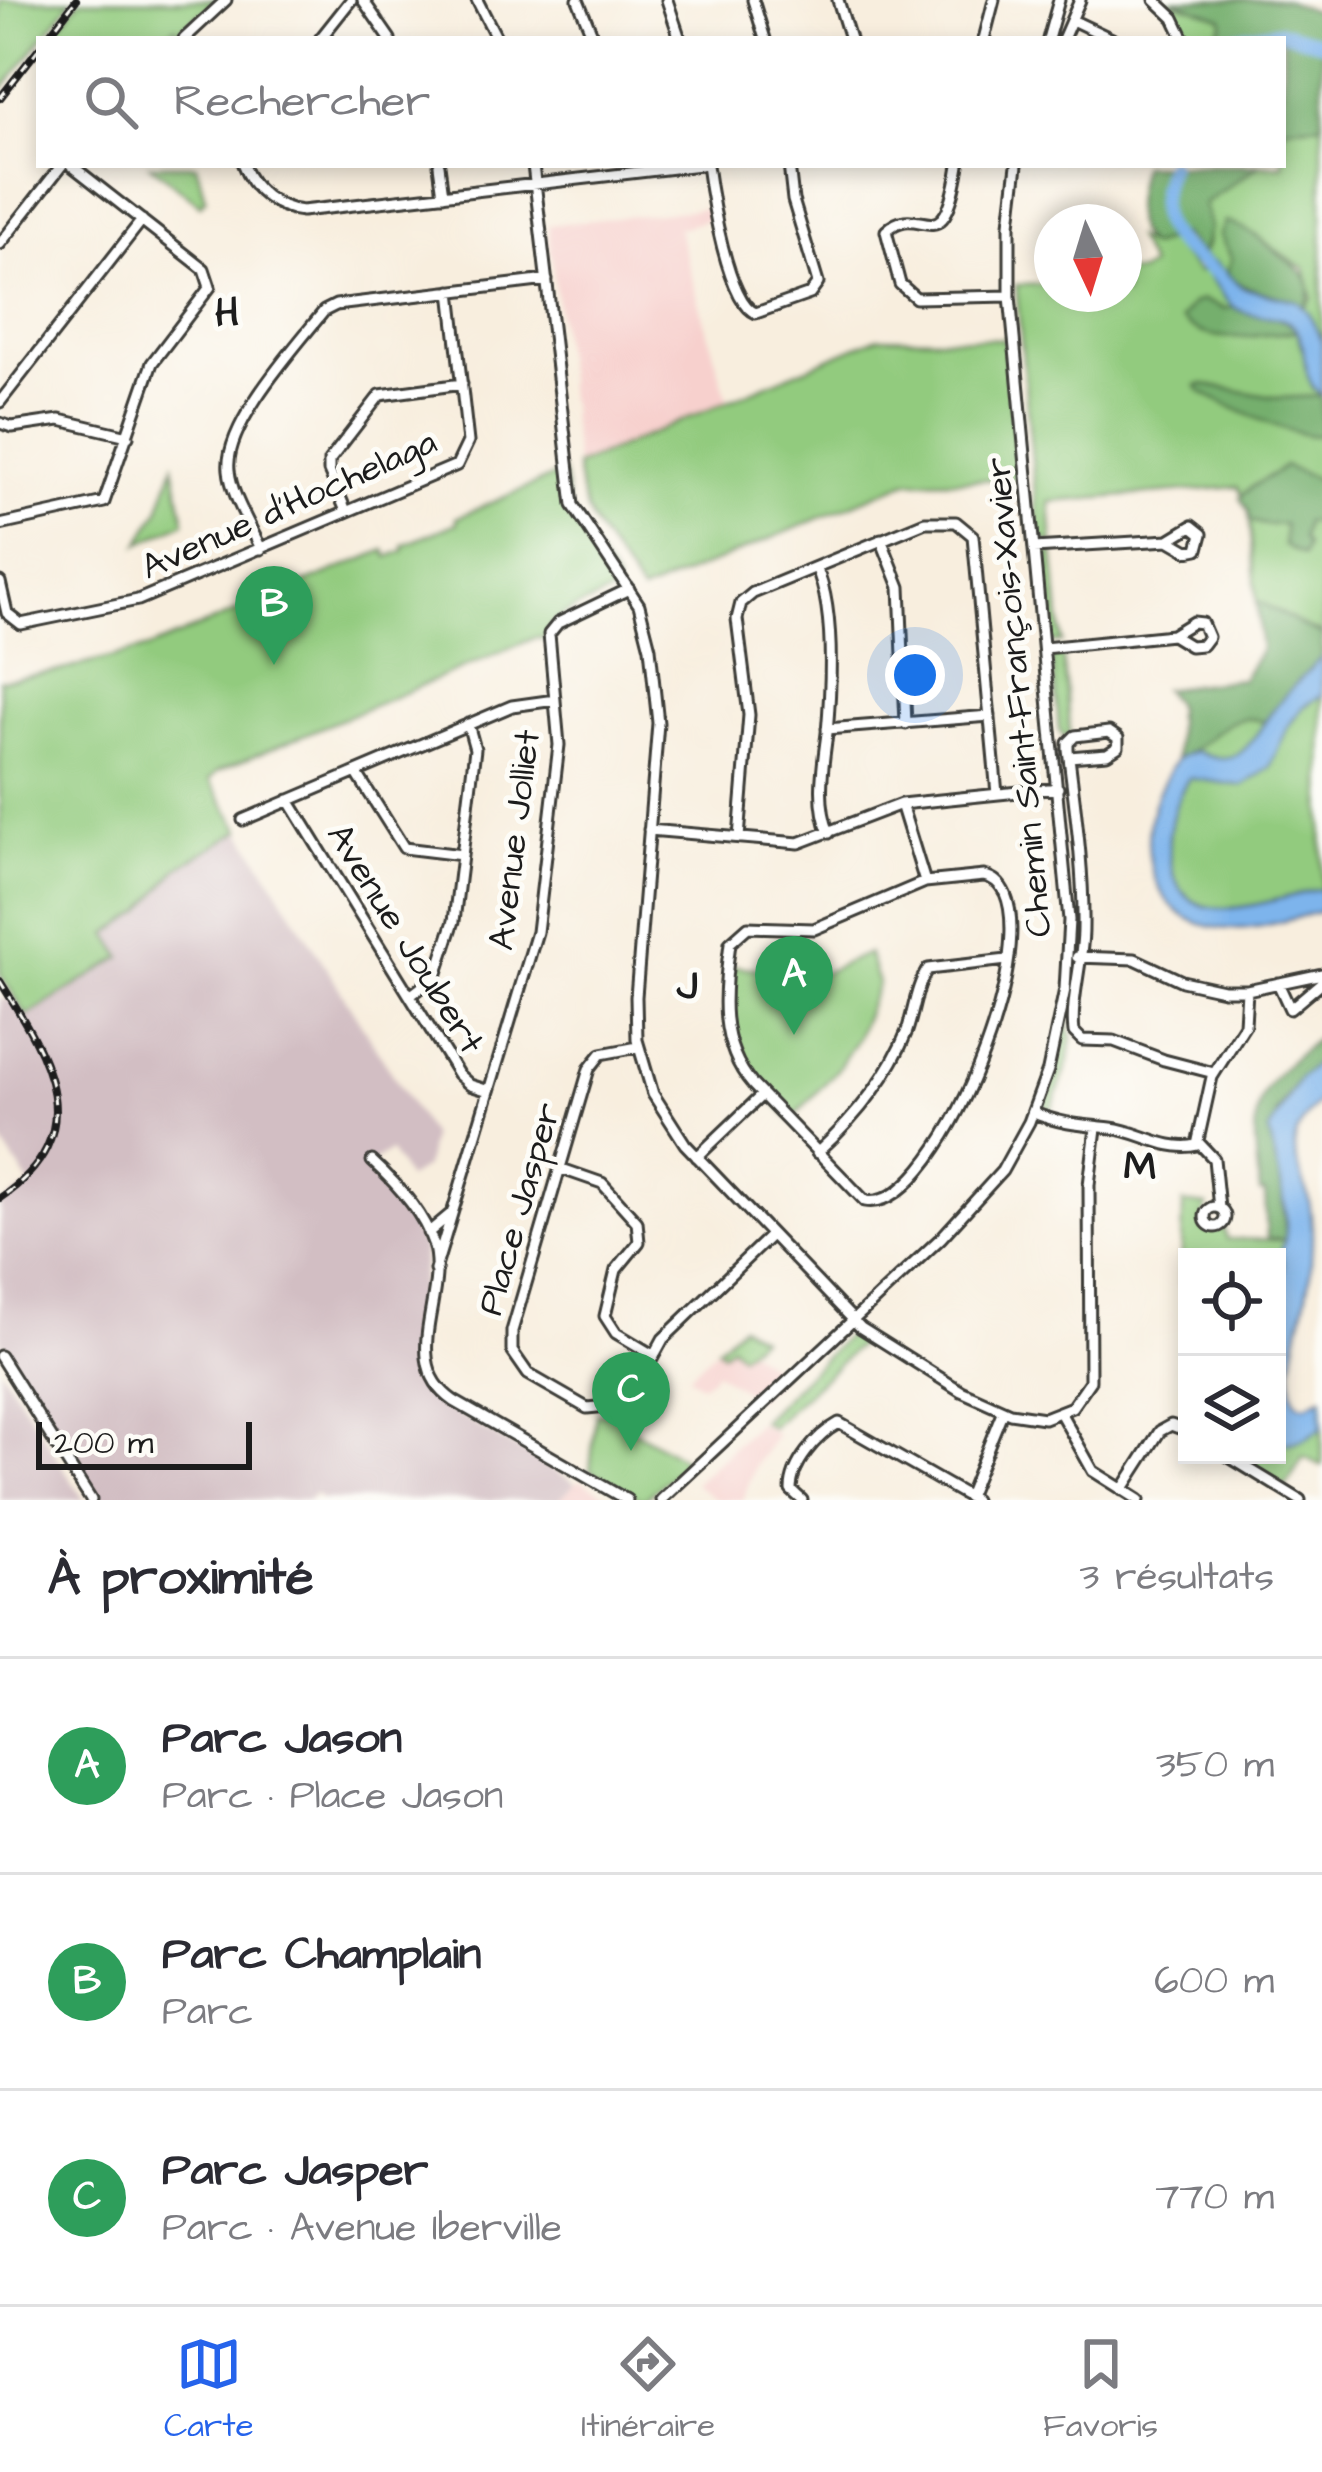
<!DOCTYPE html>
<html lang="fr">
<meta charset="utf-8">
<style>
:root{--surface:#fff;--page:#f7f7f7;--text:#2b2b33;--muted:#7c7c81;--line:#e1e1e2;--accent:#2563eb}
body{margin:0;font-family:"Architects Daughter",sans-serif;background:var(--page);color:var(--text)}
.controls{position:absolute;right:36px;bottom:36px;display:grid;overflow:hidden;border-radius:0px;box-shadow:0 6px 18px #0003}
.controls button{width:108px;height:108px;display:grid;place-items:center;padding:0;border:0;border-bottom:3px solid var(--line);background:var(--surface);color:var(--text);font:60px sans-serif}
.compass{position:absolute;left:1034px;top:204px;width:108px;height:108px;border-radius:50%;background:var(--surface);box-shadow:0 6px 18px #0003;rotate:176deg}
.scale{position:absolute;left:36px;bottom:30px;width:216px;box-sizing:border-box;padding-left:12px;border:6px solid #1c1c1c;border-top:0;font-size:33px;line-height:42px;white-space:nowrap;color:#1c1c1c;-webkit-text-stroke:9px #fdfcf7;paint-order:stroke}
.you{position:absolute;left:915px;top:675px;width:42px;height:42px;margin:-30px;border:9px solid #fff;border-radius:50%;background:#1a73e8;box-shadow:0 0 0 18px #1a73e833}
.badge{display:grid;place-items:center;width:78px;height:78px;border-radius:50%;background:var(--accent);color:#fff;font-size:39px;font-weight:700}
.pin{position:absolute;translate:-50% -99px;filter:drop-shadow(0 3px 6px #0008)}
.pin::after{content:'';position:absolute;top:63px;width:42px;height:36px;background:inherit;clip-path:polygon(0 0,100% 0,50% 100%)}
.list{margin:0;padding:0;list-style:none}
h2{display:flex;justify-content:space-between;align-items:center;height:156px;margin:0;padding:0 48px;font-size:51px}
h2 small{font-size:39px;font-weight:400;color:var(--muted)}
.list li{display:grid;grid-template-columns:78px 1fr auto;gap:36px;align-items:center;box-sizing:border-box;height:216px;padding:0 48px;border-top:3px solid var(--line)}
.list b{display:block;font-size:45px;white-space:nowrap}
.list p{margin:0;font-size:39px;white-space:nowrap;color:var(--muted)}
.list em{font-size:39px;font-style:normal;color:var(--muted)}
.icon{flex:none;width:66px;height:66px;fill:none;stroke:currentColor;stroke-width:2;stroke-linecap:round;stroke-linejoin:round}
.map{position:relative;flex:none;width:1322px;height:1500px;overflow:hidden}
.search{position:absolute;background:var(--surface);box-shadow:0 6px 18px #0003;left:36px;right:36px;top:36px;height:132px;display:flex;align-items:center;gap:30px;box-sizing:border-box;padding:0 42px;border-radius:0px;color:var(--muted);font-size:45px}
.sheet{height:804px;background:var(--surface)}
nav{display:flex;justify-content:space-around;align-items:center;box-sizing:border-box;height:168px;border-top:3px solid var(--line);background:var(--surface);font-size:33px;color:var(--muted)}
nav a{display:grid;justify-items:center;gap:6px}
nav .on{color:var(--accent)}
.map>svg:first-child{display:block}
</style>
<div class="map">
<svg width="1322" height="1500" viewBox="0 0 1322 1500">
<rect width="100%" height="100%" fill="#fdfcf7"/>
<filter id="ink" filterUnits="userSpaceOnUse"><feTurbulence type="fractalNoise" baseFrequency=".00833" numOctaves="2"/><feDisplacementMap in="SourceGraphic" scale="24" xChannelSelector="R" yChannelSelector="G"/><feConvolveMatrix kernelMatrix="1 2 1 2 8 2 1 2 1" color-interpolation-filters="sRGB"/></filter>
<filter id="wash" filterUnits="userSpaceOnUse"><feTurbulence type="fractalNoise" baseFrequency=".004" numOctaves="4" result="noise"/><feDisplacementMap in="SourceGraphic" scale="48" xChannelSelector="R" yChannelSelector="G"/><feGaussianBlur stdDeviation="2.7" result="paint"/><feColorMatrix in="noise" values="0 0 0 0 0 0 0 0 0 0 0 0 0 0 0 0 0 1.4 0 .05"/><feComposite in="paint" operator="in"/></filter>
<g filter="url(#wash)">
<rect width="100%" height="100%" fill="#f8eede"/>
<path fill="#f7d0cd" d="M708,208L710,219L678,229L728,402L576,466L548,225Z
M741,1325L760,1337L748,1349L782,1374L756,1399L716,1372L702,1385L688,1376Z
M758,1423L777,1434L755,1466L743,1500H718L694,1484Z
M580,1480L612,1498L613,1500H558Z"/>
<path fill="#d2bec3" d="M241,830L431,1136L425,1167L407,1179L390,1151L372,1162L424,1248L415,1360L418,1378L444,1407L576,1483L558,1500H321L315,1494L308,1500H100L0,1341V1204L30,1185L0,1139V996L3,1001L13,995L27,1015L122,957L107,934L144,911L178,868Z
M0,1367L3,1372L84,1500H0Z"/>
<path fill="#92cb7e" stroke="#57744d" stroke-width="3" d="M0,0H72L0,93Z
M80,0H218L178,32L175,27L163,39H49Z
M1161,0L1217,13L1223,18V25L1212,39H1192Z
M1322,124V342L1303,308L1312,297L1305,268C1276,254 1256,229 1225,222L1220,235L1232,259L1226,274L1202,255L1208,244L1204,204L1259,165H1283V130L1288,126Z
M150,165H196L206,198L200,205Z
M1135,238L1150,246L1168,240L1197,272L1204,271L1252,315L1274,317L1292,324L1298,331L1313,389L1322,396V657C1307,673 1290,689 1276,706C1252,737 1244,774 1196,751L1176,759V706L1163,689L1242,679L1261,650L1249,512L1238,487L1050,502L1053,543L1039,538L1016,285L1052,284V294H1124V273L1140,272L1150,266Z
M878,337L1004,339L1018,479L908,481L641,593C609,542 584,530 576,466Z
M174,465L185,522L139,544L159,510Z
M563,472L572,519L617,582L612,593C589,604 549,613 544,640L537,637L218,771L209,780L241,830L178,868L143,911L108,934L122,957L27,1016L0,974V680L59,671L149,648L385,550L388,557L405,550L404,545L457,523L456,518Z
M1054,551L1062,642L1055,643L1050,639L1041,557Z
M1062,650L1070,733L1065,739L1059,729L1052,657L1055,651Z
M1322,695V889C1268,898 1175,944 1169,850C1167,828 1176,796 1189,778L1244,785L1270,767L1288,726L1303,707Z
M868,953L878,983L856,1040L837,1070L791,1120C735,1061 727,1048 732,966L818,975Z
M1075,966L1068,1026L1072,1037L1069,1061L1050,1114L1044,1106L1057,1060Z
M1183,1203L1207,1206L1202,1217L1205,1226L1214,1231L1224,1228L1227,1239L1286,1240L1282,1287L1277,1303V1257H1187V1301L1181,1283Z
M741,1325L760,1337L740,1355L731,1345L722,1353L717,1348Z
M854,1333L864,1340L771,1427L761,1421L845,1337Z
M615,1411L627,1426L688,1462L643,1500L590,1470L596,1414Z
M1322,1428V1466L1303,1457L1286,1487L1234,1455H1277V1442H1297Z"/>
<path fill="#75af6d" stroke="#486644" stroke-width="3" d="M1172,0H1285L1322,14V124L1288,126L1283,130V39H1212L1223,25V18Z
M1141,165H1259L1204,204L1210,228L1202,255L1181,234L1150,246C1125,230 1135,190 1141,165Z
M1225,222C1247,227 1258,237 1275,251C1295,268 1322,276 1303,308C1284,291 1255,298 1226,274L1232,259L1220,235Z
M1202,300L1226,309L1232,306C1253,315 1281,313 1298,331C1260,334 1210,349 1181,319L1192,304Z
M1201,384L1278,398L1322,396V435C1301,441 1222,404 1200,391L1197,386Z
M1284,466L1322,481V524L1305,522L1302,538L1306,546L1303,556L1284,546V524L1265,525L1250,521L1249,512L1240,498C1252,483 1269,479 1284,466Z
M1257,601C1280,610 1299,628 1322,634V657L1264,722C1225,707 1212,746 1176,759V706L1163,689L1242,679L1261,650Z
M1322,1035V1058L1299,1079L1276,1114L1286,1240L1267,1239L1265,1193L1260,1192C1249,1106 1251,1089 1322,1035Z"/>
<path fill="#7db4ec" stroke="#4c6884" stroke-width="3" d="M1214,262L1243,288L1297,301L1309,313L1322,342V396C1296,375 1311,346 1294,327C1284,315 1264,317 1250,314C1224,308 1221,287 1204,271Z
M1322,657V695L1303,707L1288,726L1270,767L1243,786L1189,778C1176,796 1167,829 1169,851C1176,944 1268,898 1322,889V911C1286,920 1249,934 1212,927C1145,914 1134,833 1164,781C1168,774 1172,762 1179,758C1184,754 1191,753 1196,751C1243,775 1252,737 1276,706C1290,688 1307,673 1322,657Z
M1322,1058V1098C1312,1109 1300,1122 1296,1137C1290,1157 1306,1181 1309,1201C1314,1226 1312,1251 1310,1277C1307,1306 1279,1384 1299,1404L1307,1405L1322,1397V1428C1309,1437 1293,1447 1277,1442V1303C1281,1286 1288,1269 1280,1252C1297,1225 1274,1162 1269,1131L1299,1079Z"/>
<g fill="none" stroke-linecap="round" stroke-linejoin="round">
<path stroke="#7db4ec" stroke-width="14" d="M1232,39L1279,31L1322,43
M1169,165C1147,229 1170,239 1219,276"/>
</g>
</g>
<g filter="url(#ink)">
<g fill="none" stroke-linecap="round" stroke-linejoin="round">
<g stroke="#3d3c39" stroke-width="15">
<path id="minor" d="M363,0L390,39
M477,0L497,39
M578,0L594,39
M667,0L680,39
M753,0L765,39
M838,0L850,39
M1155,0L1174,18L1184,39
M1072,20L1112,39
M184,39L226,0
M320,39L351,0
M984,39L994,0
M1048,39L1059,0
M1063,39L1080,0
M243,165C252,190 276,208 302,211L700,165
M439,165L443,195
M533,165L573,505L639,605L650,648L658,723L636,997L637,1040L653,1094L685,1144L861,1328L961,1391L1010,1413L1044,1418L1072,1407L1090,1381L1089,1185L1096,1128
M707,165C711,195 728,304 756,313L810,294L818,283L793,200L789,165
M959,165C943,267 921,197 886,231L900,284L916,298L1010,296
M0,244L62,165
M0,402L142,220
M0,423L12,427L60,420L128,436
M346,511L329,471V461L380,395L462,384
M0,525L104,502L152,363L210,287L204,269L71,165
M1192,526L1202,534L1198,549L1188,551L1169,540Z
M881,539L900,587L906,724
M1034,548L1169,540
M261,549C251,526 231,495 229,470C224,425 296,346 324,311L336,305L547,280
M816,567C835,608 831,687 827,733C823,766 816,801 829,833
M0,582L7,613L21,624L138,600L457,465L468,442L451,291
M1193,622L1202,623L1208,637L1202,645L1190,646L1172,635Z
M1044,648L1172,635
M827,729L990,716
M1069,757L1107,754L1118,747V738L1109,732L1075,736L1068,743V749C1075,808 1084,869 1083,929C1083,961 1070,1002 1074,1032L1082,1040L1114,1041L1164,1060L1214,1073
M356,772L404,848L462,855
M289,800L458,1074L470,1085L489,1091
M901,804L925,882
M243,820L512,706L555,700
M649,830L799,843L901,804L1058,788
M739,838L749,715L737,619L741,603L753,593L925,522H956L973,536L997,794
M984,876C1065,891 945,1216 865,1201L753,1085C718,1044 723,994 730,943L748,927L814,929L925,882Z
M1077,957L1135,959L1182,981L1223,990H1247L1322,974
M1278,983L1290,1009L1322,982
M410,996L436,976L454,921L475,749L468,724
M638,1047L601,1054L589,1069L512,1331V1351L528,1374L587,1408L618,1405L634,1392L663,1339L771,1235
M1034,1113C1061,1124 1082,1125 1111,1128C1140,1131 1166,1152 1197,1145L1212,1077L1245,1025L1247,990
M1199,1143L1214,1159L1219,1208
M817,1153C855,1118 888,1079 907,1031C914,1011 916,986 928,969L1007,960
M697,1157L762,1095
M372,1161C395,1182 423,1213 433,1243C449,1297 397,1362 454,1401L627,1500
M559,1168L602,1183L637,1222L639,1242L616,1270L605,1316L616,1333L653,1355
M1205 1217a10 10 0 1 1 20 0a10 10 0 1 1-20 0Z
M428,1233L452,1213
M435,1270L537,932L559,745L549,634L558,623L629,589
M0,1356L91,1500
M1061,1414L1093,1471L1139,1500
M1226,1455L1300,1500
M1122,1490L1160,1431L1171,1425L1187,1431
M968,1497L1003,1410
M661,1500L941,1238L1002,1171L1029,1122L1048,1070L1065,989L1069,920L1010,296V224L1017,165
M802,1500L791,1490C791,1464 817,1435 839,1423L974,1500"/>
</g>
<use href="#minor" stroke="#fff" stroke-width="9"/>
<g stroke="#1c1c1c" stroke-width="8">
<path id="rail" d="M46,39L76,0
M0,98L39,48
M0,981C48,1058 95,1133 0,1198"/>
</g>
<use href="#rail" stroke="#fdfcf7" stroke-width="3" stroke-dasharray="9" stroke-linecap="butt"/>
</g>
</g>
<g text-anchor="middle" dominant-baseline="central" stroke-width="10" stroke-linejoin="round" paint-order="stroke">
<g font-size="36" fill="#1c1c1c" stroke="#fdfcf7">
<text transform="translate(289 505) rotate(-24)">Avenue d'Hochelaga</text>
<text transform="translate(1019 697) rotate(-95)">Chemin Saint-François-Xavier</text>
<text transform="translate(515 840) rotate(-83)">Avenue Jolliet</text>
<text transform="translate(405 939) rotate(58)">Avenue Joubert</text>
<text transform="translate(520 1209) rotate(-74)">Place Jasper</text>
</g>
<g font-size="39" font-weight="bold" fill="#1c1c1c" stroke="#fdfcf7">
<text x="227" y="315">H</text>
<text x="687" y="987">J</text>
<text x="1140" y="1168">M</text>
</g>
</g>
</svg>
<div class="controls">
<button><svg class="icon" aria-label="locate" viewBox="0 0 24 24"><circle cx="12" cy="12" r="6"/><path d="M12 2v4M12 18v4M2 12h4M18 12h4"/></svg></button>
<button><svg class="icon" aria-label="layers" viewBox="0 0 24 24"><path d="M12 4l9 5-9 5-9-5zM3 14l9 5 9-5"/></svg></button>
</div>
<svg class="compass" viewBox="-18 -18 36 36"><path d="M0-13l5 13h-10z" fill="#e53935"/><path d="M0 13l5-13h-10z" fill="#7c7c81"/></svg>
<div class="scale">200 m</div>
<div class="you"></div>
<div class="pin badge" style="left:794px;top:1035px;background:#2e9e5b">A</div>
<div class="pin badge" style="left:274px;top:665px;background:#2e9e5b">B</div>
<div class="pin badge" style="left:631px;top:1451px;background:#2e9e5b">C</div>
<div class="search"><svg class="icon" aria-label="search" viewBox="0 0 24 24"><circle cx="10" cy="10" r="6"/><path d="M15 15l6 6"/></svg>Rechercher</div>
</div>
<section class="sheet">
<h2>À proximité<small>3 résultats</small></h2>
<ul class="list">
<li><span class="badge" style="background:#2e9e5b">A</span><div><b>Parc Jason</b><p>Parc · Place Jason</p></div><em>350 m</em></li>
<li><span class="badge" style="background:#2e9e5b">B</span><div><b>Parc Champlain</b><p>Parc</p></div><em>600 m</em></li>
<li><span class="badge" style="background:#2e9e5b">C</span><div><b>Parc Jasper</b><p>Parc · Avenue Iberville</p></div><em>770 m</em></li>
</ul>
</section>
<nav>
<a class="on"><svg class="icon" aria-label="map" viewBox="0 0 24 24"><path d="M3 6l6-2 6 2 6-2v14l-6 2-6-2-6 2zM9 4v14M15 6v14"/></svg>Carte</a>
<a><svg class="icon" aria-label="directions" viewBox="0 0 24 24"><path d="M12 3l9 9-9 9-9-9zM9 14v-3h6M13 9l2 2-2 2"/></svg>Itinéraire</a>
<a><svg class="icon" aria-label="saved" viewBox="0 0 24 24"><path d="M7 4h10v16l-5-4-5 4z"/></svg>Favoris</a>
</nav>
